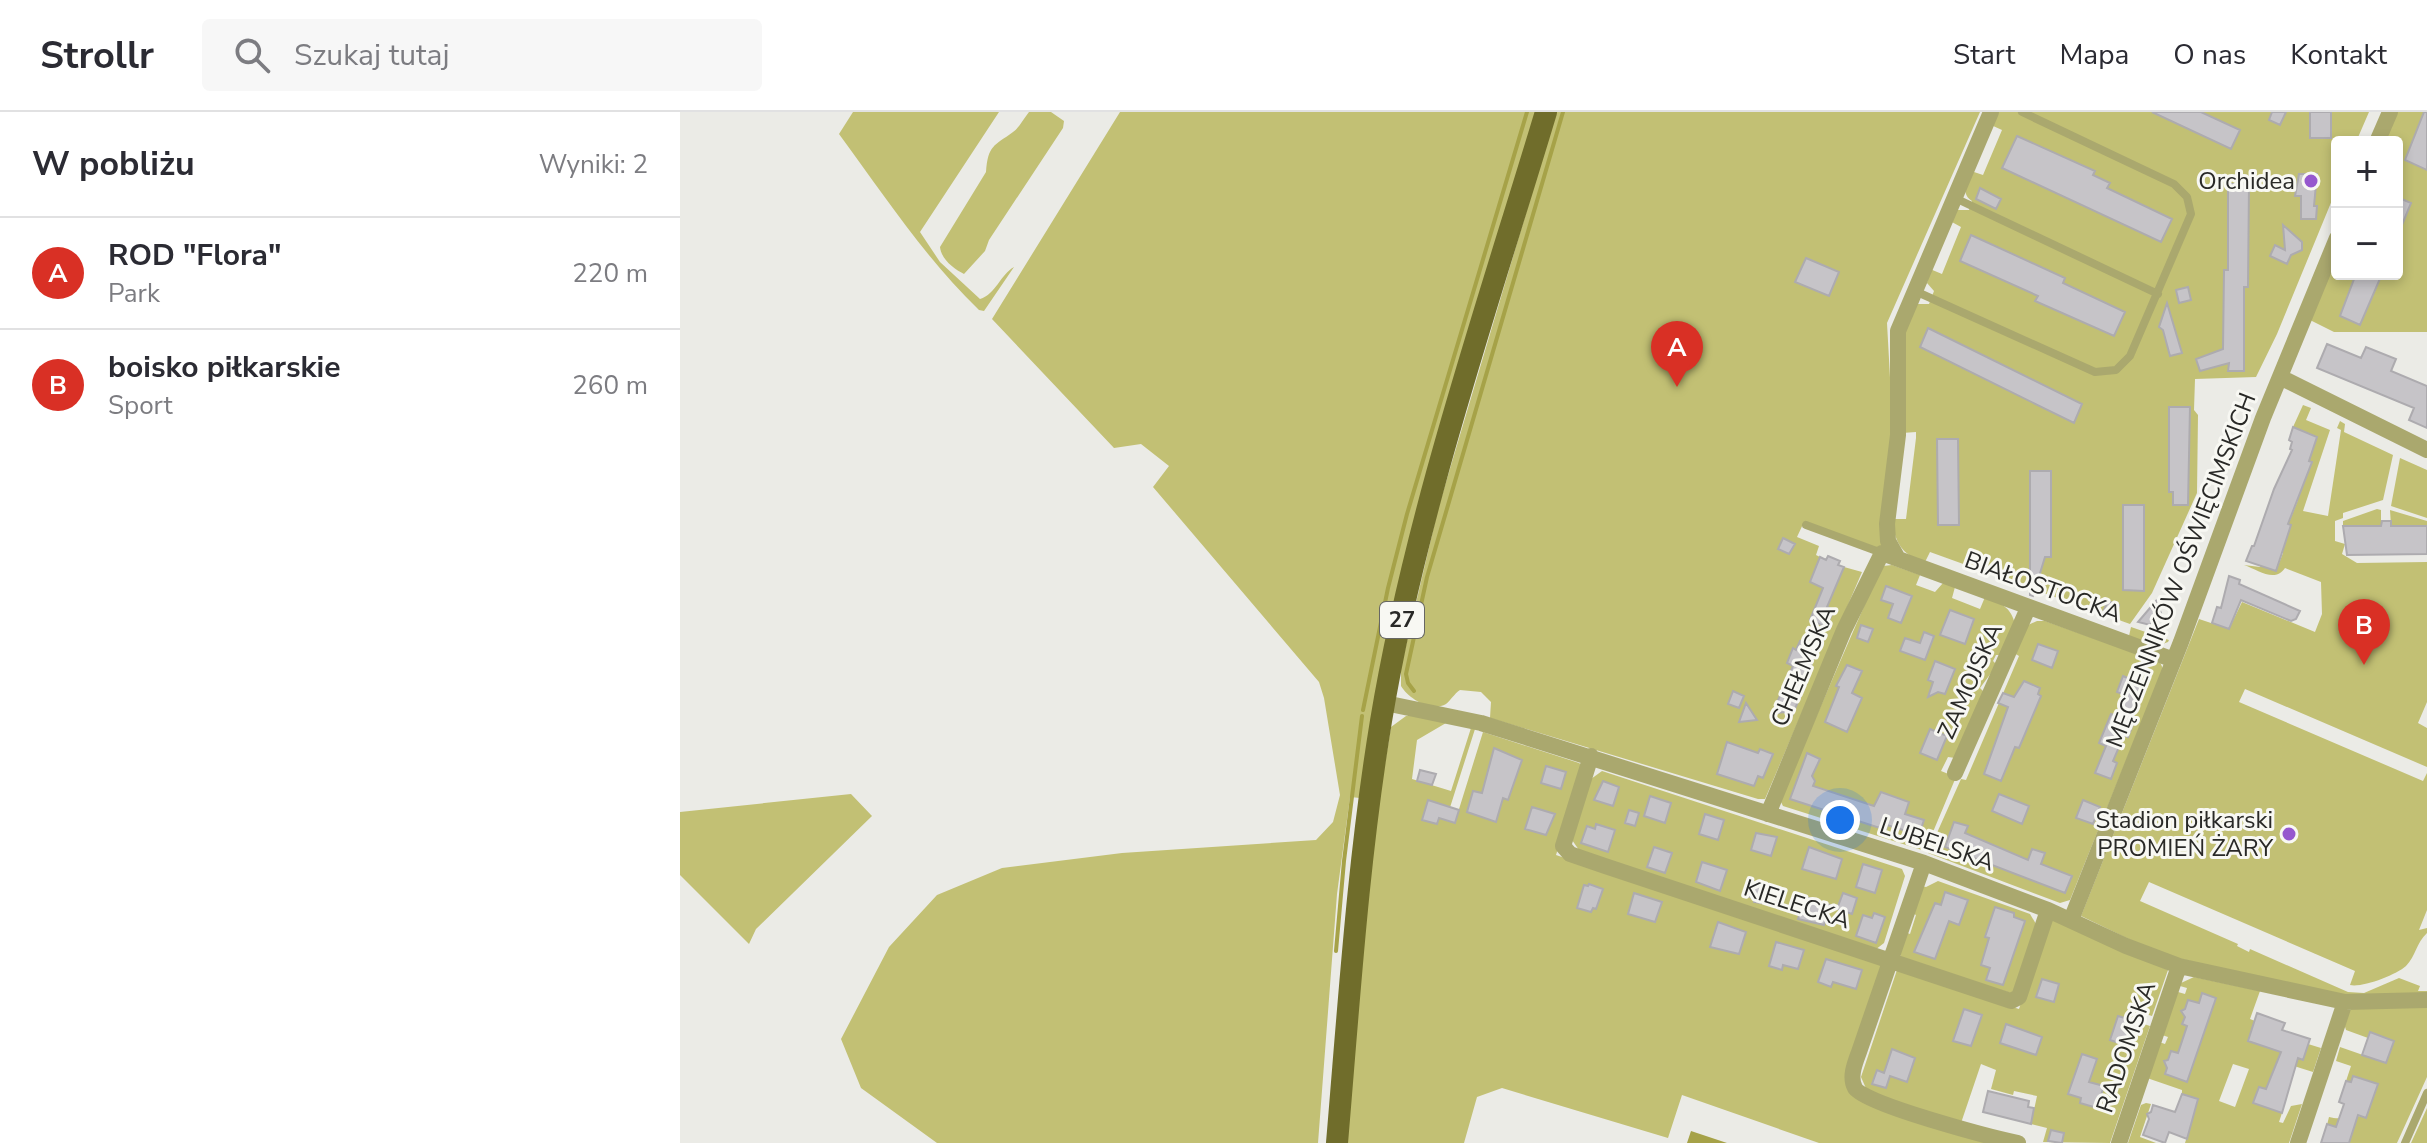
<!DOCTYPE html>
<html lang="pl">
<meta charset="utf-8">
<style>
:root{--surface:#fff;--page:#f7f7f7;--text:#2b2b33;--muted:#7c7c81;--line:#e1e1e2;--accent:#d93025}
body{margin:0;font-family:"Nunito Sans",sans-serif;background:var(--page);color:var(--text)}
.controls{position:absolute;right:24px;top:24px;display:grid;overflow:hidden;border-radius:8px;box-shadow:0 4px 12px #0003}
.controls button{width:72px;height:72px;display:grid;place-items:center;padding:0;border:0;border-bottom:2px solid var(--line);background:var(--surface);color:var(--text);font:40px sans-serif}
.you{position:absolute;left:1160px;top:708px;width:28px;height:28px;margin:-20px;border:6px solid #fff;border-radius:50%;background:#1a73e8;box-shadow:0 0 0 12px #1a73e833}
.badge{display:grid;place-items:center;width:52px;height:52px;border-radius:50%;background:var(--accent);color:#fff;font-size:26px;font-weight:700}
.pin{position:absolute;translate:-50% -66px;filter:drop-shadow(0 2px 4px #0008)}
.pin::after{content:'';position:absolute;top:42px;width:28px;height:24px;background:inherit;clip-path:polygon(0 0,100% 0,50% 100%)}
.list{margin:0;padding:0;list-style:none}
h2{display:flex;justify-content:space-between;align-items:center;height:104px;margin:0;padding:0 32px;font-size:34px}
h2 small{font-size:26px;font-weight:400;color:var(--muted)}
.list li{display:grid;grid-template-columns:52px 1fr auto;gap:24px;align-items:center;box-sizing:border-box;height:112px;padding:0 32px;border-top:2px solid var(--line)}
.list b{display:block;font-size:30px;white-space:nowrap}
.list p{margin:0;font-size:26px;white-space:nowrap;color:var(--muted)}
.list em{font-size:26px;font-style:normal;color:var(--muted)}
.icon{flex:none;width:44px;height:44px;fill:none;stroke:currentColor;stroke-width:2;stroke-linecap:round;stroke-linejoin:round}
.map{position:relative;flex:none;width:1747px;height:1031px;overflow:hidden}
header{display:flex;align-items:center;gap:48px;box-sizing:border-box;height:112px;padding:0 40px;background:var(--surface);border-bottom:2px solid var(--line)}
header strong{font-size:38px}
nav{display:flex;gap:44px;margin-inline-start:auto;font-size:28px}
.search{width:560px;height:72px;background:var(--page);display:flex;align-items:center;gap:20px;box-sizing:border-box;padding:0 28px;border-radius:8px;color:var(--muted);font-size:30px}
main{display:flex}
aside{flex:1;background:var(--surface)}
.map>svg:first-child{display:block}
</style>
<header>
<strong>Strollr</strong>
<div class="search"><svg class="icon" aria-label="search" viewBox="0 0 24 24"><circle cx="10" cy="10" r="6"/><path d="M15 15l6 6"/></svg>Szukaj tutaj</div>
<nav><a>Start</a><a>Mapa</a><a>O nas</a><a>Kontakt</a></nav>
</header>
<main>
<aside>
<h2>W pobliżu<small>Wyniki: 2</small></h2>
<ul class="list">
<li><span class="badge">A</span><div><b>ROD &quot;Flora&quot;</b><p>Park</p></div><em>220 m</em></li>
<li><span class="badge">B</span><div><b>boisko piłkarskie</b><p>Sport</p></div><em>260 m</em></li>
</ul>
</aside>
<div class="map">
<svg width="1747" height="1031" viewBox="0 0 1747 1031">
<rect width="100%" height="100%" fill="#ebebe6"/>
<path fill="#c2c074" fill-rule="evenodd" d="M173,0H319L240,120L260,150L300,187C316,182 320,163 334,155L304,199L299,198C245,146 204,83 159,22Z
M349,0H371L384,9L383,16L309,128L305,139L284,162C274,157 261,147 260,135L306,60C308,33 314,34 333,20C339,16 344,6 349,0Z
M440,0H856L680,686L670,685L657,782L638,1031H257L181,976L161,927L209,835L257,783L322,756L442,741L636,728L653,710L660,683L644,586L639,570L473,375L489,354L461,332L434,336L312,207Z
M876,0H1300L1207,211L1213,320L1202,438L1124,410L1117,425L1139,434L1136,443L1140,445L1130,470L1153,481L1164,455L1182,460L1085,687H1078L810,606L811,590L801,580L780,578C774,582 771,588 766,592C751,601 728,586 721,574V555L758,397Z
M1319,0H1689L1676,30H1657V76L1597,222L1576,265L1515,267L1514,298L1518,303L1517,381L1472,481L1450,512L1250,440L1244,452C1220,439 1217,434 1211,407H1226L1236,326V320L1222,321L1221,223L1236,192H1249L1254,179L1247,171L1250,157L1262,162L1281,115L1270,109L1276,98H1289L1292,89C1280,81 1287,70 1291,59L1303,63L1322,18L1311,13Z
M1710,0H1747V220H1654L1624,205L1657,127V162H1717V30H1697Z
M1623,293L1631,296L1626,308L1650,318L1623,399L1648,404L1661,318L1657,316L1660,309L1665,312L1664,320L1713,343L1703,388L1663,401V406L1655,409V429L1665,432L1662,442L1677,451L1747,450V590L1738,611L1747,616V655L1565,577L1559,590L1743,669L1747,661V798L1739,818L1747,816V821C1736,831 1736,844 1726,854C1716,863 1682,876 1670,873L1675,859L1469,770L1460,789L1558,832L1557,834L1569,840L1570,837L1668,880L1684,881L1719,866L1740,874L1738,879H1747V883L1665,885L1480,842L1401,804L1519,507L1549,517L1562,490L1635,520L1642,502L1641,470L1605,456C1595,471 1578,458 1564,453L1580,455L1583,450L1596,459L1603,441L1598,439L1600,434L1604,435L1606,428L1602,426L1611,413L1605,410L1610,408L1618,388L1614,386L1617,378L1621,379L1632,351L1629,349L1637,325L1613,315Z
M1720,346L1747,358V406L1711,394Z
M1697,397L1701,398V414H1663V409Z
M1710,398L1747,409V414H1711Z
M1212,453L1240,463L1236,473L1255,480L1263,471L1275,475L1272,486L1300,497L1305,485C1321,491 1331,495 1335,512L1322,543H1316L1313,549L1317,553L1300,576L1305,581L1275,646L1268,645L1261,659L1276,665L1245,739L1103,694L1100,688L1192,476L1203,454Z
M1357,509H1365L1480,550L1483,557L1390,788L1380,791L1248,741L1281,667L1286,668L1339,544L1334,541L1348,513Z
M1451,515L1489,528L1488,530L1477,534L1449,524Z
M726,604H734L766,611L737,628L732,667L771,679L791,616L795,617L766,708L775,710L803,620L899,651L904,655L876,743L1205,854L1171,974L1310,1031H1139L1002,983L988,1026L822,976L797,985L784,1031H665L692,729L711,615Z
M922,659L1222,757L1225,764L1204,831L1195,838L899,738L892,728L911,667Z
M171,682L192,704L76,817L69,832L0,763V700Z
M1258,769L1350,802L1356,812L1334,882L1224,849L1220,843L1225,820L1230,822L1236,803L1232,801L1241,774L1246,775Z
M1369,805L1488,858L1472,904L1459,900L1455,909L1470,914L1430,1031L1363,1030L1367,1016L1351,1012L1357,984L1334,979L1333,983L1311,977L1316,958L1301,952L1281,1011L1188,981L1181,965L1217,858L1339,897Z
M1514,865L1580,879L1570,907L1575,909L1568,929L1623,948L1628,932L1641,936L1633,960L1598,949L1586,977L1579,975L1573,991L1602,1001L1599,1010L1603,1011L1611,994L1622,992L1609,1031H1505L1518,988L1502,982V978L1467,966L1479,930L1485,932L1488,925L1482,923L1498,880L1505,882L1507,876L1500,874L1501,871ZM1553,952L1569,957L1555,995L1539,989Z
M1747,894V965L1717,1031H1669L1647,1013L1649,1005C1663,1009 1673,1002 1686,1005L1697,972L1674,964L1671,970L1666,969L1671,954L1656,949L1660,935L1706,951L1714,929L1691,921L1688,926L1666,918L1663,908L1671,897Z
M1466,991L1471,992L1460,1025L1476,1031H1448L1461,993Z
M1747,996V1031H1731Z"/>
<path fill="#a6a248" d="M1011,1019L1047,1031H1007Z"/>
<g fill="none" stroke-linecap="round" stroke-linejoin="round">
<path stroke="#a6a248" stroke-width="4" d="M734,579L728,571L726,562L747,465L883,0
M683,598L708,476L727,402L847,0
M656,839L664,749L682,604"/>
</g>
<path fill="#c6c4c8" stroke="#adabaf" stroke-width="2" d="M1472,0H1521L1560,18L1551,37Z
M1592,0H1606L1600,13L1589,8Z
M1630,0H1651V26H1630Z
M1744,0H1747V58L1725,48Z
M1337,24L1415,59L1413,63L1430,71L1427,76L1492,107L1481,130L1322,56Z
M1619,62H1637L1634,94H1637L1636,107H1621V84H1615Z
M1548,72H1569L1568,175H1564V259H1548L1549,251L1520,259L1516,247L1543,237L1544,158H1548Z
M1300,76L1321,87L1316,97L1296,87Z
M1717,85L1731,91L1717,125Z
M1603,113L1622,130V138L1611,143L1607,152L1590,144L1595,133L1605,138Z
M1291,123L1385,166L1383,171L1445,200L1434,224L1355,189L1358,184L1280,149Z
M1126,146L1159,160L1149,184L1115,170Z
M1676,162H1702L1680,213L1660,204Z
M1508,175L1511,188L1499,191L1496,178Z
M1487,191L1502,241L1490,244L1483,218L1479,215Z
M1248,216L1402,292L1394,311L1240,235Z
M1647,232L1681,246L1686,235L1716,247L1711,259L1747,274V316L1729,308L1734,296L1637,256Z
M1489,295H1510L1508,393H1493V380H1489Z
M1613,315L1637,325L1629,349L1632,350L1608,412L1611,413L1596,459L1566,449L1572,434H1574L1594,377L1612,338L1610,337L1612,330L1609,328Z
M1257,327H1278L1279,413H1258Z
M1350,359H1371V445H1365L1353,484L1350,483Z
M1443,393H1464V479L1443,478Z
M1702,409H1711V414H1747V442L1667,443L1663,414H1701Z
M1103,426L1115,432L1109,442L1098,437Z
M1148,444L1160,449L1158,453L1164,455L1147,495L1154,498L1146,515L1130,508L1143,476L1130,470L1140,445L1146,448Z
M1549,464L1560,468L1559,472L1620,499L1616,507L1611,509L1561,488L1549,517L1532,511L1537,495L1541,496Z
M1206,474L1232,484L1221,511L1208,506L1213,492L1201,488Z
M1428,489L1439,493L1435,505L1423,500Z
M1476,489L1481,501L1470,513L1458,510Z
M1270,498L1294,507L1285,532L1260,523Z
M1181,513L1193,517L1188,530L1177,526Z
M1244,520L1254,524L1245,548L1220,539L1225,526L1240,531Z
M1120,529L1134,535L1130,543L1134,545L1122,580L1112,604L1104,600L1092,602L1113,554L1107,551L1113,536L1116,538Z
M1358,532L1378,539L1372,556L1352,548Z
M1255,549L1275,557L1265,582L1258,580L1248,585L1253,570L1248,568Z
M1167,553L1182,559L1172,581L1182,586L1167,620L1145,610L1159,575L1156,574Z
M1443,564L1466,574L1452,606L1455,607L1448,625L1444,623L1433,649L1437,651L1431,667L1415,661L1426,634L1419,631L1431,602L1437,604L1445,583L1437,580Z
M1344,569L1360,576L1358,582L1361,584L1339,636L1335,635L1321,669L1304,662L1328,595L1318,591L1323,581L1334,585Z
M1053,579L1064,584L1059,596L1048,592Z
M1066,591L1077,608L1059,610Z
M1250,617L1267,624L1257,648L1240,641Z
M1047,630L1078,641L1080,637L1093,642L1083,666L1078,664L1074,674L1037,662Z
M814,636L842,648L828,688L823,686L816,710L787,700L793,679L802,681Z
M1127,641L1140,647L1132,664L1135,669L1133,674L1194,694L1201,680L1229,690L1225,702L1244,708L1239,723L1207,713L1206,718L1110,687Z
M866,654L886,660L881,677L861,671Z
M740,658L756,662L752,673L737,669Z
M923,669L939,675L933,694L914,688Z
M1319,682L1349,694L1342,712L1312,699Z
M970,684L991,691L985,711L964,704Z
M748,688L779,698L775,711L759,706L757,712L742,708Z
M1403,688L1420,695L1413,712L1396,706Z
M852,695L875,702L866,723L845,717Z
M949,698L959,701L955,714L945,711Z
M1025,702L1044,708L1038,728L1019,722Z
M1274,710L1288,714L1285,721L1348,748L1352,737L1365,741L1361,752L1392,764L1385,781L1265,735Z
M916,712L935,718L928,740L901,731L907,714L915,717Z
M1076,721L1097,725L1091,744L1071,738Z
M974,735L992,741L985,761L967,755Z
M1129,735L1162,747L1156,767L1122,757Z
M1022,750L1047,758L1040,779L1016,770Z
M1183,752L1202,758L1195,781L1176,775Z
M1071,770L1097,779L1092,793L1074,790L1075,787L1067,784Z
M909,772L923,777L916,797L913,796L911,800L897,796L904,773L908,774Z
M1265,780L1288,788L1279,813L1269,809L1255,847L1234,840L1255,791L1261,793Z
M954,781L982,790L975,810L948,802Z
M1163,781L1177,786L1172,802L1157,797Z
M1125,785L1150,793L1144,813L1118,807Z
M1315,795L1334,801V805L1345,809L1323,873L1306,868L1310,856L1301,853L1309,826L1305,825Z
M1194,801L1205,805L1196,831L1176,824L1183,803L1192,806Z
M1038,810L1066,820L1059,842L1030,835Z
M1096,830L1124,838L1118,857L1103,853L1102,858L1089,854Z
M1146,847L1182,858L1176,877L1153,870L1151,875L1138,870Z
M1362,867L1379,872L1374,890L1356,885Z
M1522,881L1536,886L1507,970L1485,962L1487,956L1484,949L1488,948L1491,939L1498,941L1507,914L1502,912L1505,905L1501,899L1505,897L1508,888L1519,891Z
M1284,897L1302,903L1291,934L1273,929Z
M1577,901L1605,911L1602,918L1630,927L1623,948L1618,946L1602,1001L1573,991L1579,975L1586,977L1601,940L1568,929Z
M1438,904L1455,909L1448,934L1430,928Z
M1326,912L1362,925L1356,943L1320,931Z
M1690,920L1714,929L1706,951L1682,943Z
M1212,937L1235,946L1227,970L1210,964L1206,976L1192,972L1197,958L1204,961Z
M1402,942L1417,947L1409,970L1424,974L1421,983L1425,988L1418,992L1417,996L1400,991L1401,986L1388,982Z
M1673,964L1698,972L1686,1006L1678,1003L1669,1031H1641L1647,1012L1656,1015L1664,992L1659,990L1666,969L1671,970Z
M1308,979L1349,989L1348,995L1354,996L1351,1012L1303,1000Z
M1502,982L1518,987L1507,1027L1489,1020L1485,1031L1463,1023L1469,1007L1467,1002L1471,1000L1473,993L1495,1000Z
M1371,1018L1384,1021L1382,1031L1368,1029Z"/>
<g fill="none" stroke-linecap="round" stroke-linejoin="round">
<path stroke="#aaa86e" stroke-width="8" d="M1275,86L1478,182
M1235,179L1415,260L1436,258L1450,244L1511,102L1507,85L1494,72L1342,0
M1126,413L1202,441
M1725,1031L1747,981"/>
<path stroke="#aaa86e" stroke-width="16" d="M1697,30L1710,0
M1600,265L1747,338
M1217,445L1208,429L1207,412L1218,323V219L1311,0
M705,591L801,611L1244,751L1368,798L1446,834L1499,854L1665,890L1747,888
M911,644L883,734L890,742L925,754L1331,889L1339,885L1368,798
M1275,661L1348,496
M1088,702L1164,518L1202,441L1494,548
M1244,751L1179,940C1175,951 1169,965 1175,976C1183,992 1314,1026 1338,1031
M1391,808L1501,530L1583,306L1657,126
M1439,1031L1499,854
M1618,1031L1665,890"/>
<path stroke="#706d2b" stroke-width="22" d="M657,1031C669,890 678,748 701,609C735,404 806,199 866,0"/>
</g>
<g fill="#9658ce" stroke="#f8f8f3" stroke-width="3">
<circle cx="1631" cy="69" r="8"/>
<circle cx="1609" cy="722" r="8"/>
</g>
<g text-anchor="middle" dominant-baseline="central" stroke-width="6" stroke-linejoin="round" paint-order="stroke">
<rect fill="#f8f8f3" stroke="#676764" stroke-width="2" x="700" y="490" width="44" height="36" rx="6"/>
<g font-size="22" font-weight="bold" fill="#292927">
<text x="722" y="508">27</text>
</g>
<g font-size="24" fill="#292927" stroke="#f8f8f3" text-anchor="end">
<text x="1615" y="69">Orchidea</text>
<text x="1593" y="708">Stadion piłkarski<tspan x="1593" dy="28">PROMIEŃ ŻARY</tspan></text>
</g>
<g font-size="24" fill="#292927" stroke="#f8f8f3">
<text transform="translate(1501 458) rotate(-69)">MĘCZENNIKÓW OŚWIĘCIMSKICH</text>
<text transform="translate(1363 475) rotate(20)">BIAŁOSTOCKA</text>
<text transform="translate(1123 554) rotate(-67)">CHEŁMSKA</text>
<text transform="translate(1290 569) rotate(-66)">ZAMOJSKA</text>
<text transform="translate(1257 732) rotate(19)">LUBELSKA</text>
<text transform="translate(1117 792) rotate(18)">KIELECKA</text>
<text transform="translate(1446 935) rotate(-71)">RADOMSKA</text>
</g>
</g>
</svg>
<div class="controls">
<button>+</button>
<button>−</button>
</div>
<div class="you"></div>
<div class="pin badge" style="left:997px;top:275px">A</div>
<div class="pin badge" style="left:1684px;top:553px">B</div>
</div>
</main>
